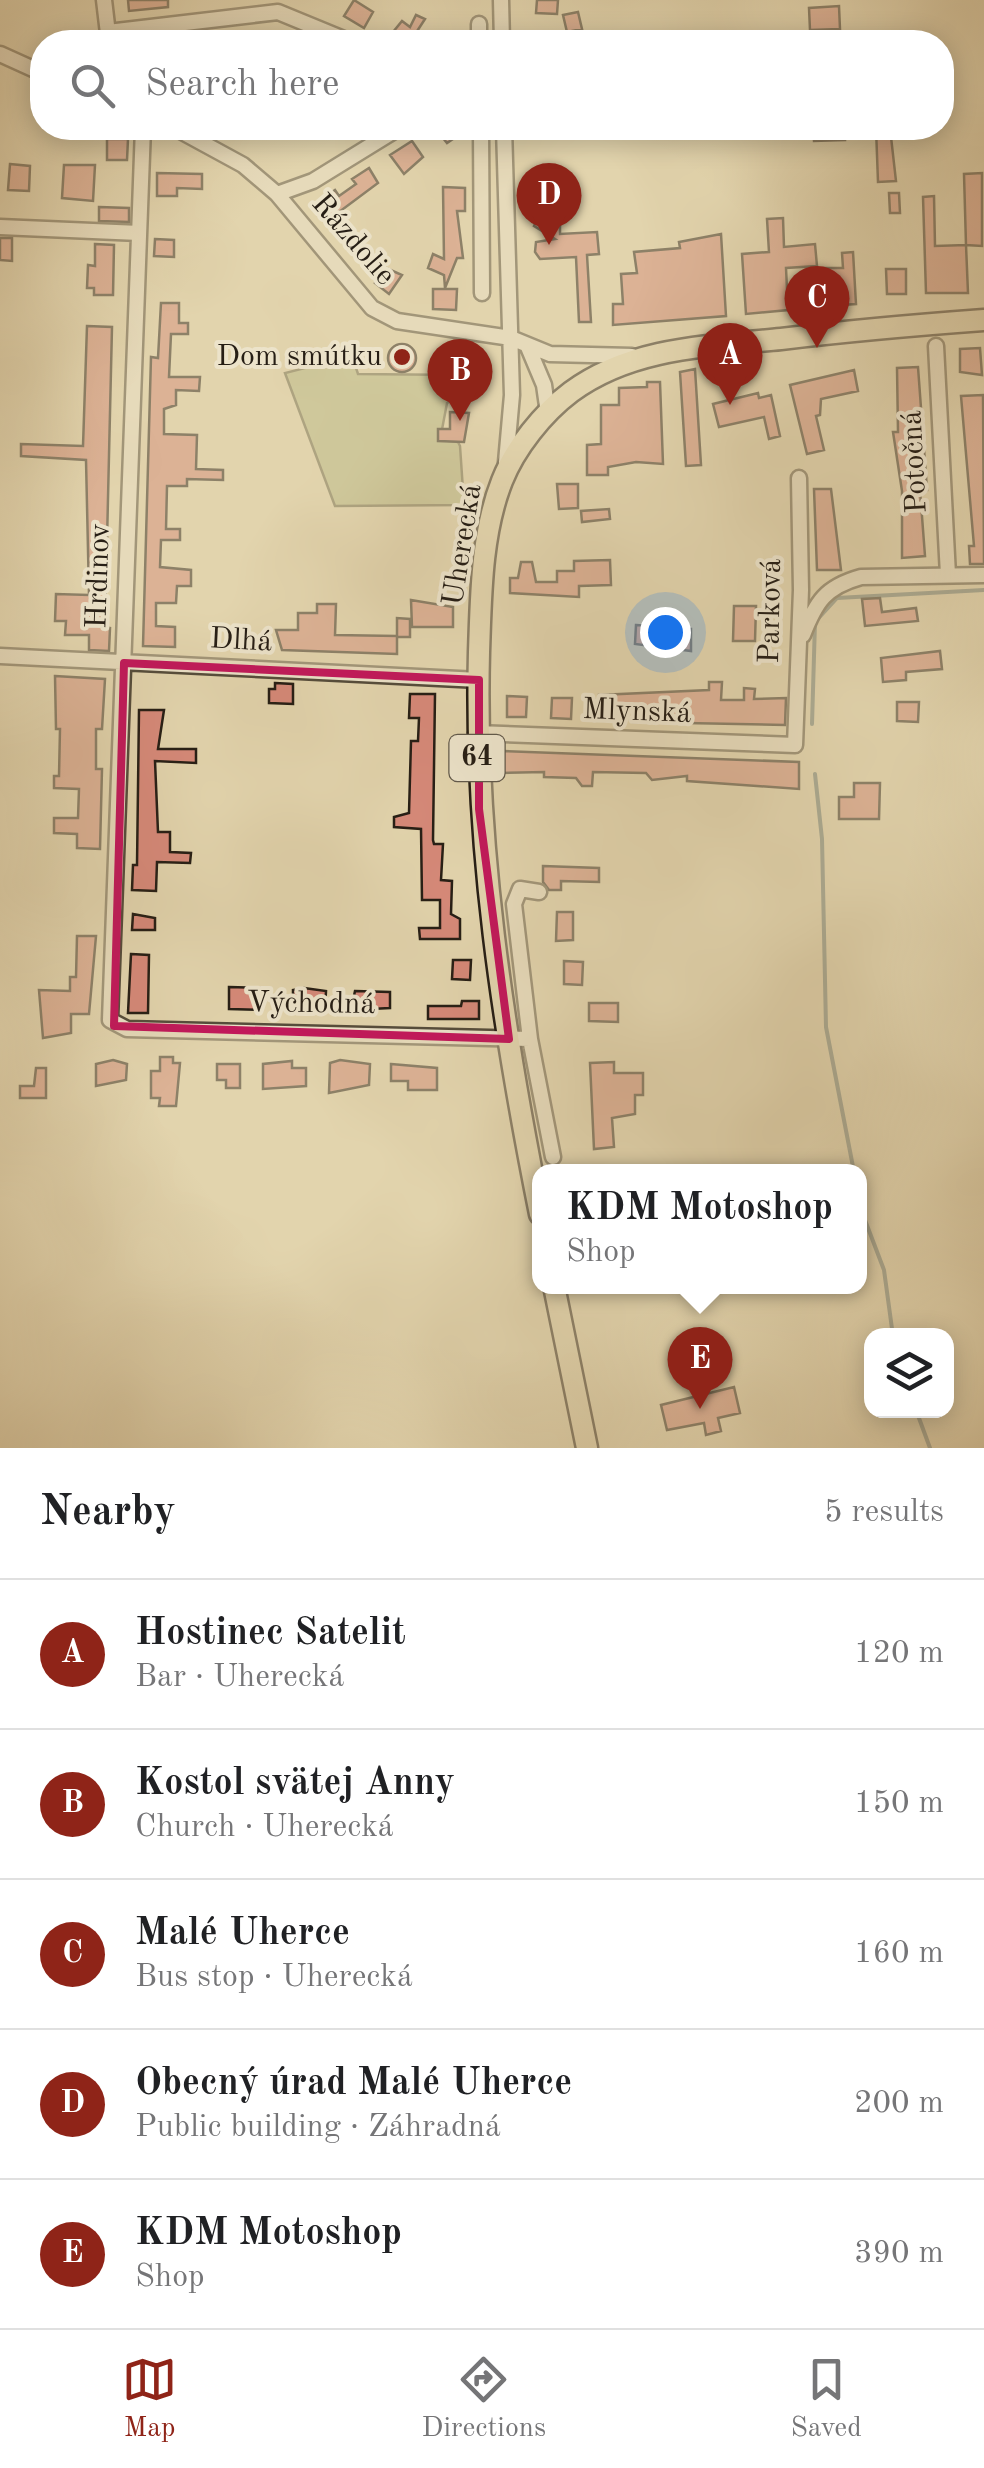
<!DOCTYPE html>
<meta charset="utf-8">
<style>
:root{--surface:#fff;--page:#f2f2f2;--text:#202124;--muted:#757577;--line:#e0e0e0;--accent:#8f2418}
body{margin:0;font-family:"Old Standard TT",serif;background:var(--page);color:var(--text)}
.controls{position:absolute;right:30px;bottom:30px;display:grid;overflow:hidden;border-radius:20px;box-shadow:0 5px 25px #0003}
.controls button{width:90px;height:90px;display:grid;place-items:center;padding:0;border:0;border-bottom:2px solid var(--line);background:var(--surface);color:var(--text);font:50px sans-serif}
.you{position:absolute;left:665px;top:632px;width:35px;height:35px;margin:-25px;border:8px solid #fff;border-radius:50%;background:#1a73e8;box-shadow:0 0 0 15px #1a73e833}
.badge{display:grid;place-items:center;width:65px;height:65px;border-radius:50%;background:var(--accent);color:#fff;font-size:32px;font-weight:700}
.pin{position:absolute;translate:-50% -82px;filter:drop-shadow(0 2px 5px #0008)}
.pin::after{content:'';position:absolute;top:52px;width:35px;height:30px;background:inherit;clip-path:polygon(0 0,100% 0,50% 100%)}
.popup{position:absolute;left:532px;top:1164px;width:335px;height:130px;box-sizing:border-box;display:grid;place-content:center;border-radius:20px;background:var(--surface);filter:drop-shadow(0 2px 8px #0005);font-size:32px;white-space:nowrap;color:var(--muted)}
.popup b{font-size:38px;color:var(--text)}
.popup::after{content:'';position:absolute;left:50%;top:100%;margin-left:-20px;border:20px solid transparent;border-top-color:var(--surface)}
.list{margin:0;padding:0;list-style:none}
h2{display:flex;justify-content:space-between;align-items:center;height:130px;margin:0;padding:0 40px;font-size:42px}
h2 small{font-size:32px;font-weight:400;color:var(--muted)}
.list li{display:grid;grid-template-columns:65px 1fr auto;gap:30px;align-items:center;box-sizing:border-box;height:150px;padding:0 40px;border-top:2px solid var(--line)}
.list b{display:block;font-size:38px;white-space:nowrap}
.list p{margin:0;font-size:32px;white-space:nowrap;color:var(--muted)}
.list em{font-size:32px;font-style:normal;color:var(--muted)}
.icon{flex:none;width:55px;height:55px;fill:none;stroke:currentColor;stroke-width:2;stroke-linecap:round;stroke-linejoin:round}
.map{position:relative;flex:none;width:984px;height:1448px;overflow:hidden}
.search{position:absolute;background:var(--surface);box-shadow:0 5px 25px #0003;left:30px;right:30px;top:30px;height:110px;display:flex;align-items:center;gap:25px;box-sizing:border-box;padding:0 35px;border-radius:40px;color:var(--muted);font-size:38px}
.sheet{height:880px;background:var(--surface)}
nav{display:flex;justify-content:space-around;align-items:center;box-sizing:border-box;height:140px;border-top:2px solid var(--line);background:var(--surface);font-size:28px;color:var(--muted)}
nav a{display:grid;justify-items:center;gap:5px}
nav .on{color:var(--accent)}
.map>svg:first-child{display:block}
</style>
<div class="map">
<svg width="984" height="1448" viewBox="0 0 984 1448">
<rect width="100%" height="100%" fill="#e2d4ad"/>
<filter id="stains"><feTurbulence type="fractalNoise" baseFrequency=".002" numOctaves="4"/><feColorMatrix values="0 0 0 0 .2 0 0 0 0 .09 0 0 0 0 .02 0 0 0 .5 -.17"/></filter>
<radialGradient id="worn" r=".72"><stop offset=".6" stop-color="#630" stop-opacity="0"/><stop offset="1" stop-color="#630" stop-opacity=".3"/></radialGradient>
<path fill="#b9bb85" stroke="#706c4d" stroke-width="2.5" d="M352,356L358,374L459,375V397L447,403L440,440L458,442L460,446L464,505L335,506L285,373Z"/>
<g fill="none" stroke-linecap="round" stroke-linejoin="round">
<path stroke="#6a7a73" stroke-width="4" d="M812,724L815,622L837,598L984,590
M815,774L822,839L826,1027L854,1172
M860,1207L884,1270L893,1336
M916,1410L930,1448"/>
</g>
<path fill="#d68979" stroke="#261e15" stroke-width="2.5" d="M128,0H168V7L129,11Z
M354,0L373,12L364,28L344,16Z
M537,0H558L557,14L536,13Z
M839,6L840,29L810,30L809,8Z
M578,12L582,29L567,32L563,15Z
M416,15L425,19L410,42L389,37L402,21L410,27Z
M435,128H469L447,143Z
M813,128H844L845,140L814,141Z
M876,128H890L896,181L878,182Z
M107,139H128L127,160H107Z
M412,141L423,157L404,174L390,155Z
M10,164L30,166L29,191L8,190Z
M64,165H95L93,201L62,198Z
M369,168L378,183L331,218L319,201L335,190L339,196L356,184L352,179Z
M157,173L202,174V189L177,188V196H157Z
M982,173V246L966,245L964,174Z
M443,187L465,188V211H457L463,258H457L445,288L444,275L428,268L433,254L444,259Z
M889,193H899L900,213H890Z
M934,196L935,246L966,245L968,293H926L923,197Z
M99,207L129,208V222L99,221Z
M540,214H560V234L597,232L599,254L587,255L591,322H579L576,257L540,259L535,252L536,242L555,239L534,226Z
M783,218L784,247L815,244L817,266L786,268L788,310L746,314L742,254L769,252L767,219Z
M721,234L726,316L613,325V304H623L621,274L637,273L634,252L680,248L679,242Z
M0,238H12V261L0,260Z
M155,239L174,240V257L154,256Z
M95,244L114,245L113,295H94V288H87L88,265L95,266Z
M853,252L856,304L826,306L825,268H843L842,253Z
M386,268L402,275L389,294L375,283Z
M886,269H906V294H887Z
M433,289H457L456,310L433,309Z
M161,303H179V323H188V334H171L169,377H200L199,391L176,390V405L164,409V434L197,435L196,469L223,470V480L187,479V486H167L166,529H180V540H161L160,567L191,570V586H177L176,603H156V626L175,627V647L143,646L151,357L158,358Z
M87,326L112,327L105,627L110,628L109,651L89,650V635H65L66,621H55L56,594L89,595L86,460L21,456V444L83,446Z
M388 358a14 14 0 1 1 28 0a14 14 0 1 1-28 0Z
M980,348L982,375L960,372V349Z
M918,367L927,490H920L925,556L902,558V491L893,432H898L897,368Z
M695,369L701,465L686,466L680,372Z
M854,370L858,391L821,399L820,415L816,416L824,450L807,454L790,385Z
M647,382H660L663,464L636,462L608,467V475H587V445L601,444V405H619V388L647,387Z
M758,393L759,398L771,395L780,436L769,439L764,417L719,427L713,404Z
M983,395L984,564H970L969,546H974L961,396Z
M450,412L469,413L464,442L438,441V429H450Z
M557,484H578V508L559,509Z
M814,489H831L841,570H817Z
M609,509L610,519L582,522L581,511Z
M610,560L611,585L579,586V597L510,593V578H518L521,562H532L536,582H557V571H574V561Z
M880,598L882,612L916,608L918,621L865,626L862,599Z
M411,600L453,607V627H412Z
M317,604H336L335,635L397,636V618L410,619V637H397V654L282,650L276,630H298V613H317Z
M734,606H756L755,641H733Z
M636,625L691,629V651L635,644Z
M940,651L942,669L906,672V680L883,682L881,658Z
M55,676L105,679L102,729H96V769H102L100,849L77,848V834L54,833V818H78L79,789L54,788V776H59L60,729H56Z
M709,682H722L721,700H744V688L755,689L754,699L786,698L785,725L633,722V711L613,710L612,719H592V700H599V695L709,690Z
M275,683L293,684V704L269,703V689H275Z
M410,694H435L433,840L434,844H443L441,880L452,881L451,914L460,919V939H420L419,928H440V900H422L421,829L394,827V817L409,813L411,741H418L419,718H409Z
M507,696L527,697L526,717H507Z
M552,698H572L571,719L551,718Z
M897,702H919L918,722L897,721Z
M139,710H164L158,749H196V763L155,761L158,832H170V852L191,853L190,863L157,862L156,891L132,890L133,865H137Z
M503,751L799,762V789L687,781V776L652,780L646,773L593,772L592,786H582L576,778L544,777V772L502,773Z
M854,783H880L879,819H839V797H854Z
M543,866L599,868V882L561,881V890H549L543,882Z
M557,912H573V940L556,941Z
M133,914L155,918V930H132Z
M77,936H96L89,1014H71V1033L43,1038L39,990L70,991V977H76Z
M131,954L149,955L148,1013H128Z
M453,960H471L470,980L452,979Z
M564,961L583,962L582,985L564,984Z
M229,987L262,988L260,1010L229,1009Z
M304,988L326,991L325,1009L293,1008V990Z
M355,991L390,992V1008L351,1010Z
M462,1001H479V1019H428V1006H461Z
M589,1003H618V1022L589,1021Z
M160,1057H173V1063H180L176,1106H159L160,1098H151V1071H160Z
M113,1060L127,1064L126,1080L96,1086V1064Z
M340,1060L370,1064L369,1085L329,1093L330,1063Z
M292,1061V1068H306V1086L263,1089V1064Z
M614,1062V1073H643V1095H635V1114L612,1118L614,1147L594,1149L590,1063Z
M217,1064H240V1088H226V1080H217Z
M391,1064L437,1068V1090H408V1081H391Z
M36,1068H46V1098H20V1086H34Z
M734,1387L740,1413L718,1418L721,1431L706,1435L704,1423L667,1430L661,1405Z"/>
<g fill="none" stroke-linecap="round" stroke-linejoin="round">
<g stroke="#554c3b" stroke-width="19">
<path id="minor" d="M104,0L109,42
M501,0L502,42
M479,24V42
M108,32L278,12L351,42
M0,54L42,73
M143,128L110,1020L127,1029L530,1039
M175,128L243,165L277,194L372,308L397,321L511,338L550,354L632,356
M481,128L482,293
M504,128L512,395L506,462
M277,194L313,181L399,128
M0,227L139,233
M936,346L948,575
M528,347L544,385L548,413
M803,635C816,602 825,587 861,577L984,575
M0,656L479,680
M476,733L795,745L801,590L799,478
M539,892L520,889L514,904L530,1039L553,1157"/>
</g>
<g stroke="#261e15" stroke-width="25">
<path id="primary" d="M540,1214C503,1029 474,842 479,652C481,596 481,534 502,481C515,448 543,413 571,392C632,347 709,346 781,339C848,331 916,325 984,320
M554,1286L587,1448"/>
</g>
<use href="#minor" stroke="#ece3ca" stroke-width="14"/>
<use href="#primary" stroke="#e2d4ad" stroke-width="20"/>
</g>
<path d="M0 0H984V1448H0ZM124,663L479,680V809L509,1039L114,1026Z" fill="#e2d4ad" fill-opacity=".55" fill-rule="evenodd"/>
<path fill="none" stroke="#c2185b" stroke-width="8" stroke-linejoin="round" d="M124,663L479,680V809L509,1039L114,1026Z"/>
<circle fill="#8f2418" stroke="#ece3ca" stroke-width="4" cx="402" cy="357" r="10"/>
<g text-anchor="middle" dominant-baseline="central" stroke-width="8" stroke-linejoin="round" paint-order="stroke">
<rect fill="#ece3ca" stroke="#61594b" stroke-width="2.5" x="449.5" y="735" width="55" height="46" rx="8"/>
<g font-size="28" font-weight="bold" fill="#261e15">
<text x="477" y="758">64</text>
</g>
<g font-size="30" fill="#261e15" stroke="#ece3ca">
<text transform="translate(353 240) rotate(49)">Rázdolie</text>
<text transform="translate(915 462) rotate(-93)">Potočná</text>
<text transform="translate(463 545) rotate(-81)">Uherecká</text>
<text transform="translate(99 576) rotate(-88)">Hrdinov</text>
<text transform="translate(771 611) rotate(-89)">Parková</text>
<text transform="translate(241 641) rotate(3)">Dlhá</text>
<text transform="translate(637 712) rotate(2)">Mlynská</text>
<text transform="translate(311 1004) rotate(1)">Východná</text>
</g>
<g font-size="30" fill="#261e15" stroke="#ece3ca" text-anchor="end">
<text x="382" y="357">Dom smútku</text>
</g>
</g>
<rect width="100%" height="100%" filter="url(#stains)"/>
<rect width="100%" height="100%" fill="url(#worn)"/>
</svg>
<div class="controls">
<button><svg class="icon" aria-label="layers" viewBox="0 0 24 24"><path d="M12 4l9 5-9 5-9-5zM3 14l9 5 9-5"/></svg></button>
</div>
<div class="you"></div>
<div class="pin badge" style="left:730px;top:405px">A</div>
<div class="pin badge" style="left:460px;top:421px">B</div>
<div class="pin badge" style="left:817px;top:348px">C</div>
<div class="pin badge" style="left:549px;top:245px">D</div>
<div class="pin badge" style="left:700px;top:1409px">E</div>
<div class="popup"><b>KDM Motoshop</b>Shop</div>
<div class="search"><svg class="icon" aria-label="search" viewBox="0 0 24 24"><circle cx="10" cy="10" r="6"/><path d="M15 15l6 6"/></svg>Search here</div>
</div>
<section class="sheet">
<h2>Nearby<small>5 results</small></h2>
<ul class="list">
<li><span class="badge">A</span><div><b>Hostinec Satelit</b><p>Bar · Uherecká</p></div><em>120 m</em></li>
<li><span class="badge">B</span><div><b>Kostol svätej Anny</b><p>Church · Uherecká</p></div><em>150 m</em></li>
<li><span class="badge">C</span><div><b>Malé Uherce</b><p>Bus stop · Uherecká</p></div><em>160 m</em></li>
<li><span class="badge">D</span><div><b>Obecný úrad Malé Uherce</b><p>Public building · Záhradná</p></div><em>200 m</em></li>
<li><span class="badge">E</span><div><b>KDM Motoshop</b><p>Shop</p></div><em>390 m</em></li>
</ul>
</section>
<nav>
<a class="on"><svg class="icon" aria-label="map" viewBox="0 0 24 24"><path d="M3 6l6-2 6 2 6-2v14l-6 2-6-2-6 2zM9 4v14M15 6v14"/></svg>Map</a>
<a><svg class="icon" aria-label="directions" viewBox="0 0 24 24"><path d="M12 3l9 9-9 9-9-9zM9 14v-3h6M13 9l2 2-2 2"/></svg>Directions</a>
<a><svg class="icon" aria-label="saved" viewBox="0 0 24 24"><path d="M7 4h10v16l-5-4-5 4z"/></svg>Saved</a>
</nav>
